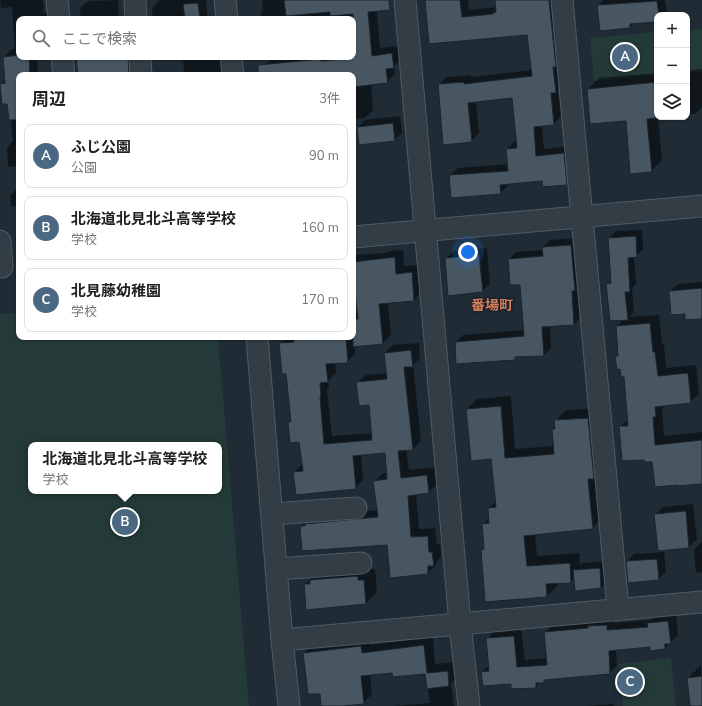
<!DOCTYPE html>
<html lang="ja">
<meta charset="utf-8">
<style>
:root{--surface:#fff;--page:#f6f6f6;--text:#222;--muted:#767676;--line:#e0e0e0;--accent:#4b6882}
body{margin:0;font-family:"Nunito Sans","Noto Sans JP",sans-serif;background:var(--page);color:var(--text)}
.controls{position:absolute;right:12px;top:12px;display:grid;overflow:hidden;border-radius:8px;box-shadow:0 1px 3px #0004}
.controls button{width:36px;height:36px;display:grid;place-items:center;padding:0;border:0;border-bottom:1px solid var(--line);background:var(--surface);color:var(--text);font:20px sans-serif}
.you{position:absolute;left:468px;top:252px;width:14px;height:14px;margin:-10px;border:3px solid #fff;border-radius:50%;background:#1a73e8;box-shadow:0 0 0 6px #1a73e833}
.badge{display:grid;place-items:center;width:26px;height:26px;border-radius:50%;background:var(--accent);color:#fff;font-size:13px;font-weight:700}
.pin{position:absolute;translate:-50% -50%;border:2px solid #fff;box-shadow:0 1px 4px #0006}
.popup{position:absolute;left:28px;top:442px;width:194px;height:52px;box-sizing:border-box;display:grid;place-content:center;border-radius:8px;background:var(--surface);filter:drop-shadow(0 1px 3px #0005);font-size:13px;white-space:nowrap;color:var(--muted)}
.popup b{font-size:15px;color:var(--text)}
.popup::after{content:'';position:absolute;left:50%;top:100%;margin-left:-8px;border:8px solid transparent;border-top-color:var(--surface)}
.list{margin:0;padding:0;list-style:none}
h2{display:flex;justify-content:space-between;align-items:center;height:52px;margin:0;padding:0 16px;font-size:17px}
h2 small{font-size:13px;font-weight:400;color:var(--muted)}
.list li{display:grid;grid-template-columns:26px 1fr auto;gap:12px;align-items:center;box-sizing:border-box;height:64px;margin:0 8px 8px;padding:0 8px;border:1px solid var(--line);border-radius:8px}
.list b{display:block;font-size:15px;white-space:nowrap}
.list p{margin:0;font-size:13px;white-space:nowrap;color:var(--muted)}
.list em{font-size:13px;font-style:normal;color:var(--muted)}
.icon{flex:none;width:22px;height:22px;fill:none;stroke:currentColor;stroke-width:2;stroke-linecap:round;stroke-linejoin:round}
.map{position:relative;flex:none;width:702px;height:706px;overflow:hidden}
.search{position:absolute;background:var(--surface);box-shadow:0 1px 3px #0004;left:16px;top:16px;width:340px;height:44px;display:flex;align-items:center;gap:10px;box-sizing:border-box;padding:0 14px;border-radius:8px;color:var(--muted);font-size:15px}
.panel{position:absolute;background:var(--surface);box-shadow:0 1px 3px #0004;left:16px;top:72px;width:340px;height:268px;border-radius:8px}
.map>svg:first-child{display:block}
</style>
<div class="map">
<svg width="702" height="706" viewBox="0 0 702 706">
<rect width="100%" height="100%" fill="#1f2c35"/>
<path fill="#243a38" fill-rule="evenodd" d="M702,29V72L687,73V30Z
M657,32V75L594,81L590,38Z
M19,313V337H218L249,706H0V314ZM31,445H219V491H31Z
M671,658L676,706H623L619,664Z"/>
<path fill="#0007" fill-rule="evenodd" d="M0,0H43L44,13L51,12V19H19V57H37L38,73L60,71L62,75H19V166L8,167L7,148L13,141L9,103L1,84L6,79L4,57L11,49H15L12,7L1,8Z
M118,0L119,14L114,19H81L80,8L88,1Z
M160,0H206L208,19H153L152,8Z
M262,0H376L380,48L399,46L401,59L394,66L395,74L387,82L371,84L373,110L365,118L353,119V75H266L265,65L272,58L353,57V19H262L261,12L263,10Z
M426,0H468L469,10L497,7L496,0H538V1L557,0L563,84L558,89L561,116L554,124L542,125L544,149L571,146L574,176L566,184L543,180L508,184V186L500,193L450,176L458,168L509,164L507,149L515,141H517L512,97L476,101L479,133L471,141L439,84L447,77L471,75V77L532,70L528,34L430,43Z
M603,0H665L667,13L664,15H657V21L634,23L630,27L598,5Z
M77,57H136L138,75H78Z
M154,57H222L224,75H184L183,57L155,60Z
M702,69V107L695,114H687V71Z
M657,73V117H658L662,160L651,171L627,120L591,123L588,89L599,78Z
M400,116L402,133L394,140L358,127L365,120Z
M19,186V206H11L10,196Z
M642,230L643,249L636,256H634L636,284L632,288L634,312L629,317L659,315L662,344H664L666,368L696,365L699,394L690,402L664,405V407L662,410L664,436L702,432V483L653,461L620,427L629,418L625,376L616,356L619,354L617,326L624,319L607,284L612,280L609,238L616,231Z
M578,238L581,317L574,324L550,325L551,348L544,355L517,356L514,359L456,342L463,335L524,330L521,284L509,259L516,252L543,250V247L550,240Z
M487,248L490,284L482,291L446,258L454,251Z
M403,250L404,266L419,265L422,292L414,300L388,302L391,335L383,343L355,345V354L347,362L335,363L336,373L328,381L329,388L327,390L332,436L373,433L370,404L357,383L366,375L388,373L385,353L393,345L419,343L420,358L413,365L421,441L413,449H406L409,470L435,467L437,484L429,492L416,494L419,529L435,528L437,544H440L441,557L436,562V565L428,573L391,577L388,544L301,527L309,519L314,516L378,510L375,481L383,473H388L386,451L361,454L363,480L355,488L294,472L303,464L300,441L289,423L292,420L287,373L280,344L284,340V337H353V313L358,312L355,286H353V255L386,253L388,251ZM383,516V518L308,524V522Z
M702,282V318L686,313L670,291L678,284Z
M511,396L515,449L554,446L553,429L556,426L555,421L566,410L598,408L602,518L592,528L535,534L537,556L579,553L580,565L582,563L607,561L609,580L601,588L576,589L575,577L571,582L557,583V586L547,596L482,550L485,548L483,524L490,517L489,508L496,501L492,458L467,409L477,399Z
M693,504L697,539L689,547L659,550L656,514L663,507Z
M702,542V572L696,573L694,549Z
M664,552L666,572L658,579L627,562L634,554Z
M369,565V569H375L377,592L366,603L305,585L316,573Z
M676,613L678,635L665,648L651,646L616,649L617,665L610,673L546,679L543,682H540L536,687L512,682L482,672L489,665L487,639L494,631L521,628L525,660L547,658L545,632L553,625L614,618V623L651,620L656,616Z
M433,637L435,664L456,662L458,677L451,683L454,706H393L430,703L426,673L393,672L370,674L372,694L363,703L348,705L347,706H322L321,693L304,653L313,644L369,638L370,645Z
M701,665L702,706H691L688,678Z
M613,704L614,706H586Z"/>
<path fill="#475661" stroke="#1a242c" d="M284,0H389L390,10L368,12L372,56L392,53L394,68L386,69L388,83L353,87V75H258V65L321,59V61L353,58V14L330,16V12L286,16Z
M425,0H460L462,17L493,14V13L496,12L495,0H549L556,67H553L556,93H551L554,125L534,127L536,156L564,153L567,185L543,187L542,181L500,185L501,194L451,198L449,175L508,171L506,149L517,148L512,98L468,103L472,142L443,145L438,84L464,82V84L532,76L527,35L429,44Z
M657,1L659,15H657V22L630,24V28L600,31L597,5Z
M198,3L200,19H185L183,4Z
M19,55V57H29L30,74L19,75V120H9L7,104H2L0,84L5,83L3,57Z
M76,57H128L129,75H78Z
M657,82V118L647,119L652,172L630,174L626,121L590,124L587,89Z
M393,123L395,141L359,145L357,127Z
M636,236L637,257L628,258L630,292H625L628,320L610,321L606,284L611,283L608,238Z
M571,245L575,291H572L574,325L542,327L544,356L515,357V360L456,364L455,342L524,336L520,285H510L508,259L543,256L542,247Z
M479,255L483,292L448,296L445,258Z
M395,257L396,274L412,272L414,301L379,304L383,344L353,347V319H358L353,277V262Z
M702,288V319L685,320V314L671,315L669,291Z
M650,323L653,352H655L658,376L688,373L691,403L655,407L656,417H653L655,445L702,440V484L677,486V485L655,487L652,462H645L644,460L622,461L619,426H628L624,377H621L620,369L617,370L615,356H618L616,326Z
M293,337H346L348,363L326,364L328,382L320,383L321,397H320L324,444L372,440L369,405L359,406L356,382L387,379L384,353L411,350L413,367H404L413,450L398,451L401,478L427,475L429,493L408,496L411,537L428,536L429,552H432L434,566H428V574L390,578L387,545L302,551L300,526H305V524L378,517L373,481L387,479L385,453L353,456L356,489L296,495L293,472L303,471L299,442L290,443L288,422H291L286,374H282L279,343L294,342Z
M501,406L505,458L554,454L552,429H555L554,420L588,418L594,479H588L593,529L524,536L527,566L570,563L571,583L546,584L547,597L485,602L481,550L484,549L482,524L489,523L488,508L496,507L491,459L471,461L466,409Z
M686,511L689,548L658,551L654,514Z
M657,559L659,580L628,583L626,561Z
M600,568L601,588L575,591L573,570Z
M358,576V580H364L366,604L306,610L304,584H310V580Z
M668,621L671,644H665V649L650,651V647L609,651L610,674L544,680V683H536V688L511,689V684L483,686L481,672L489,671L486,638L514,636L517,667L547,665L544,632L588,628V626L607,625V630L648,627L647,623Z
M424,645L427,673L448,671L449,686L427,689L425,674L393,677L392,673L361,676L364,704L343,706H321L320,694H308L303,653L361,646L362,653Z
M702,676V706H690L687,678Z"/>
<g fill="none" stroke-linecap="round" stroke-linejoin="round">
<g stroke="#505b64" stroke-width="23">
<path id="minor" d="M57,0L59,19
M135,0L136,19
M225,0L227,19
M405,0L460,624L469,706
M562,0L618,609
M62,57L64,75
M140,57L141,75
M231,57L233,75
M353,237L702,206
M0,241L2,267
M257,337L282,640L289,706
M272,514L356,508
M276,569L361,563
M282,640L702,602"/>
</g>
<use href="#minor" stroke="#323d46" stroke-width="21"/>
</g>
<g text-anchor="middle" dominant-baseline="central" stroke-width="3" stroke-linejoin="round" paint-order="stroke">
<g font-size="14" font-weight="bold" fill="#d27c58" stroke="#18222a">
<text x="492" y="305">番場町</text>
</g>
</g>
</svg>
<div class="controls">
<button>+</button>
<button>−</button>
<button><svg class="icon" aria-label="layers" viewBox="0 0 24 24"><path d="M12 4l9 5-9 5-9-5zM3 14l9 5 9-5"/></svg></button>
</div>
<div class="you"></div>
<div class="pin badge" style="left:625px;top:57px">A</div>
<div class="pin badge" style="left:125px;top:522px">B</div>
<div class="popup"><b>北海道北見北斗高等学校</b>学校</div>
<div class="pin badge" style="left:630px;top:682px">C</div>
<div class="search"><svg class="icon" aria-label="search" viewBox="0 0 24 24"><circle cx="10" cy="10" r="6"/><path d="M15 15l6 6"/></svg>ここで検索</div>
<section class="panel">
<h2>周辺<small>3件</small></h2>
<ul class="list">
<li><span class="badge">A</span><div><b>ふじ公園</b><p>公園</p></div><em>90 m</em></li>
<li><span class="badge">B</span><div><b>北海道北見北斗高等学校</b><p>学校</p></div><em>160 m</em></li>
<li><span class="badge">C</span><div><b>北見藤幼稚園</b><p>学校</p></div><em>170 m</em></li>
</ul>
</section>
</div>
